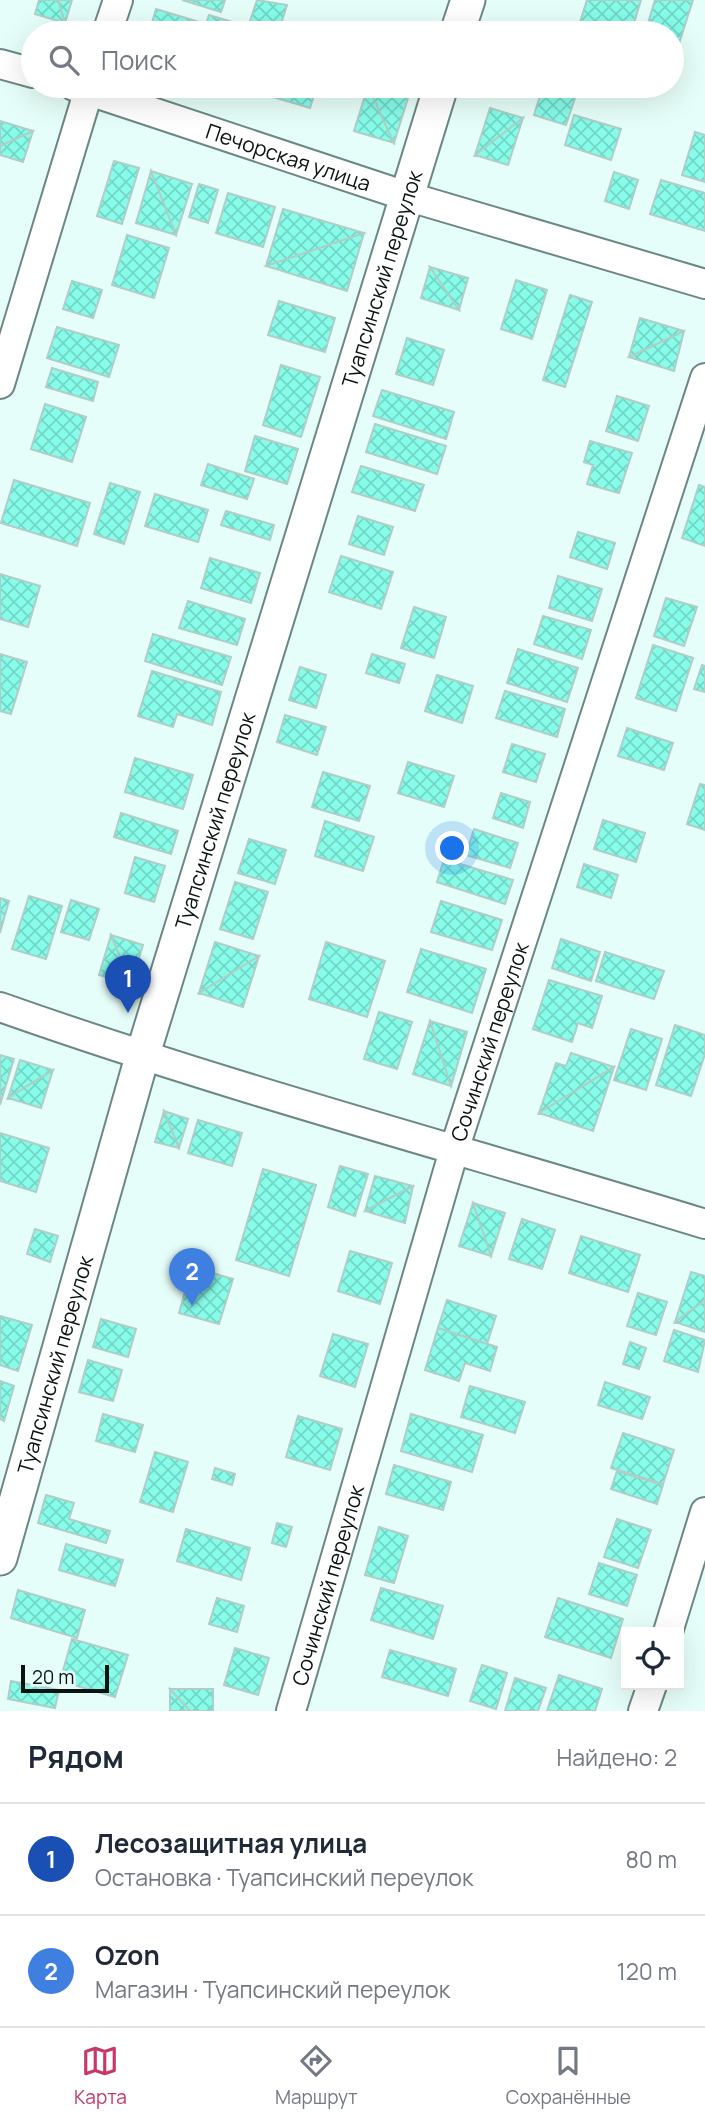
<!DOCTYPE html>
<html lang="ru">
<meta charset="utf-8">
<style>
:root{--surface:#fff;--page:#f6f6f7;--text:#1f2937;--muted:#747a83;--line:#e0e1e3;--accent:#c63866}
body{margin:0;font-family:Manrope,sans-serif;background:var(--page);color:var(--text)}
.controls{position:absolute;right:21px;bottom:21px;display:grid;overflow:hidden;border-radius:0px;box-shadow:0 7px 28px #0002}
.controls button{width:63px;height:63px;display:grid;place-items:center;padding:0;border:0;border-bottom:2px solid var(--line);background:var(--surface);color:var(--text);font:35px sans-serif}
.scale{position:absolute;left:21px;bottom:18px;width:88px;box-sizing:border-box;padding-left:7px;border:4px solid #091412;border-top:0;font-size:19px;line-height:24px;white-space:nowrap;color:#091412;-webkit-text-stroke:5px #e6fef9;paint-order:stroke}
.you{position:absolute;left:453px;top:849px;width:24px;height:24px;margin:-18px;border:5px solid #fff;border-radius:50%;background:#1a73e8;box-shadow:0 0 0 10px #1a73e833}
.badge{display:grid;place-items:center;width:46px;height:46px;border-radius:50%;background:var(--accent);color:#fff;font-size:23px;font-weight:700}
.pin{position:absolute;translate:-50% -58px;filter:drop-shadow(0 2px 4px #0008)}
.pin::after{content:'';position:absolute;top:37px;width:24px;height:21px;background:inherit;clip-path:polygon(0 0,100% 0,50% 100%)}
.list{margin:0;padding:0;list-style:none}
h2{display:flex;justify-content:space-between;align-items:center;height:91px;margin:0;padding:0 28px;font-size:30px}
h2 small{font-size:23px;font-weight:400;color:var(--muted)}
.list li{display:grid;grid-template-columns:46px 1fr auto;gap:21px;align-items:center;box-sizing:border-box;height:112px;padding:0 28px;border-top:2px solid var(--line)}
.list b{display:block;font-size:26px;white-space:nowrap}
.list p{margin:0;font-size:23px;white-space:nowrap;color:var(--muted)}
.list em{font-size:23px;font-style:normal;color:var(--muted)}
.icon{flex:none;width:38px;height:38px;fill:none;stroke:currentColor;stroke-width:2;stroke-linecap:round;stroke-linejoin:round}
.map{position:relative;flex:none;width:705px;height:1711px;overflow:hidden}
.search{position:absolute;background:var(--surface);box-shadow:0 7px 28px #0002;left:21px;right:21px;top:21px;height:77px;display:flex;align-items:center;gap:18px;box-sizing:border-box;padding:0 24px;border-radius:38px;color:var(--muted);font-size:26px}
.sheet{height:315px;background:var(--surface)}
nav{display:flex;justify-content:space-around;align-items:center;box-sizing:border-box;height:98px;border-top:2px solid var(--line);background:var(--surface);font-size:19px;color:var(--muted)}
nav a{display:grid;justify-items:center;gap:4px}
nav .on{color:var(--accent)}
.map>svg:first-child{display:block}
</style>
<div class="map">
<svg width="705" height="1711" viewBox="0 0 705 1711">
<defs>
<pattern id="building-cross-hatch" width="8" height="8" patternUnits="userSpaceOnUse" patternTransform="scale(1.75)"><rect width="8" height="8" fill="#86fce9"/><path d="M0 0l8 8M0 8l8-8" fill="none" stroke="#72d7c7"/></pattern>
</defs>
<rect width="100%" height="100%" fill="#e6fef9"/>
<path fill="url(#building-cross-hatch)" stroke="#b0cdc7" stroke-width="2" d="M39,0H58L65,23L35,14Z
M58,0H72L65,23Z
M182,0H225L221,12Z
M257,0L287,5L278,33H246Z
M587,0H641L631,33H605L579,25Z
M655,0H693L677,50L672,48V33H645Z
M156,9L196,21L174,33H149Z
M209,15L242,25L239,33H203Z
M392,24L421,33H389Z
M273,86H317L310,108L270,96Z
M368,86L408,98L394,143Z
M368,86L394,143L354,131Z
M543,86H579L566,125L534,115Z
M490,108L523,118L475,155Z
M574,115L621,129L611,160L565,145Z
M523,118L508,165L475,155Z
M0,121L33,131L0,146Z
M33,131L23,162L0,155V146Z
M695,132L705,135V182L682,175Z
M114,161L139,168L122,224L97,216Z
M151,171L192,184L176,235Z
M151,171L176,235L136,223Z
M614,172L638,180L629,209L605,201Z
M661,180L705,193V231L650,214Z
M199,184L218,190L208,223L189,217Z
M228,193L275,207L263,247L216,233Z
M283,209L364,233L266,266Z
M364,233L347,291L266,266Z
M127,235L169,248L154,298L112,285Z
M430,267L468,278L459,310Z
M430,267L459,310L421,298Z
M516,280L547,290L532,339L501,329Z
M72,281L102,290L93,318L63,309Z
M570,295L592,302L565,387L543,380Z
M279,301L335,318L325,352L268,335Z
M640,318L684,331L629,357Z
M57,327L119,345L109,377L47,358Z
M684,331L674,371L629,357Z
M407,338L444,350L433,385L396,374Z
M281,365L320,377L301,437L263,425Z
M52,368L98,382L93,401L46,387Z
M382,390L454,412L446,439L373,416Z
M617,396L649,406L638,441L606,431Z
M45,404L86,417L72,462L31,449Z
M375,424L446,446L437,474L366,452Z
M255,436L298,449L287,484L245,471Z
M590,441L632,453L619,493L587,484L593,465L584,462Z
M208,464L254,479L247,499L201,485Z
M361,466L424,485L415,511L352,492Z
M14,480L90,503L77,546L1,523Z
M110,483L140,492L124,544L94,534Z
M699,485L705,487V546L682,538Z
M155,494L208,510L198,542L145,526Z
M226,511L274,525L270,540L221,525Z
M358,516L393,527L384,555L349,544Z
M578,532L615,543L607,569L570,557Z
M341,556L393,572L381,609L329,592Z
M210,558L260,573L251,603L201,588Z
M0,574L40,586L28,627L0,619Z
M558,576L602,589L592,621L549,608Z
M666,598L697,607L684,646L654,636Z
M188,601L245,619L237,645L179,628Z
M414,607L446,617L434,658L401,648Z
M543,616L591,630L582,659L534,644Z
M153,634L231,657L222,685L145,661Z
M653,645L693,658L676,711L636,698Z
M518,649L578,668L567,702L507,683Z
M0,654L27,662L11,714L0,711Z
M372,654L405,664L399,683L366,673Z
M702,665L705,666V692L694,689Z
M300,667L326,675L316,708L289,700Z
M152,671L221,692L212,725L177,714L173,727L138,716Z
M437,675L473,686L462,723L425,711Z
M505,691L565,709L557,737L496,718Z
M285,715L326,727L317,755L277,742Z
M627,728L673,743L664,770L618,756Z
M512,744L545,754L536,782L503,772Z
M135,758L193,775L183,809L125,792Z
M408,762L454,776L444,807L398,793Z
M323,772L370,786L359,821L312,807Z
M700,784L705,785V830L687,824Z
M501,793L530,802L523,828L493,818Z
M121,813L178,831L171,854L114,837Z
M603,820L645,833L636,862L594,849Z
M325,821L374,837L363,871L315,856Z
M474,829L518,843L510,868L466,855Z
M249,839L286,850L275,884L238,873Z
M135,857L165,866L154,902L125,893Z
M444,859L513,880L505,904L437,882Z
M584,864L618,875L611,898L577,887Z
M235,882L268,892L253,939L220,929Z
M29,896L62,906L46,959L12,949Z
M0,898L9,901L0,933Z
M71,900L99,909L89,940L61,932Z
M441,901L502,920L492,950L431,932Z
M111,935L143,945L131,984Z
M111,935L131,984L99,975Z
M561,939L600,952L591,981L552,968Z
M215,942L259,956L199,993Z
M326,942L385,961L367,1017L309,999Z
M421,949L486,969L472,1013L407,992Z
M605,952L664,971L654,999L596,981Z
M259,956L243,1007L199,993Z
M549,980L602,996L592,1028L578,1023L572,1042L533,1029Z
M379,1012L412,1022L397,1069L364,1059Z
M430,1021L467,1032L451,1086Z
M430,1021L451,1086L413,1074Z
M675,1025L705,1035V1054L691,1096L656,1085Z
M631,1029L662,1039L646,1090L614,1080Z
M571,1053L614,1067L539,1113L556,1063L566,1066Z
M0,1055L14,1059L0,1105Z
M20,1060L53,1070L8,1098Z
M614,1067L593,1131L539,1113Z
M53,1070L41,1108L8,1098Z
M164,1111L179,1148L155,1142Z
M164,1111L188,1119L179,1148Z
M198,1120L242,1133L232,1166L188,1153Z
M0,1133L49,1148L36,1192L0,1181Z
M340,1166L368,1174L355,1216L328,1207Z
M263,1169L316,1185L289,1276L236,1260Z
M375,1176L413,1186L365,1211Z
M413,1186L405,1223L365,1211Z
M473,1203L491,1256L459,1246Z
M473,1203L505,1213L491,1256Z
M522,1219L555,1230L542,1269L509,1259Z
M35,1229L58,1236L50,1262L27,1254Z
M581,1236L640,1255L628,1292L569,1273Z
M350,1251L392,1263L380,1304L338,1291Z
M192,1267L233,1279L219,1324L179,1313Z
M691,1272L705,1276V1300L675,1322Z
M638,1293L667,1302L656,1335L627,1326Z
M447,1300L496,1316L487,1344L438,1328Z
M705,1300V1332L675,1322Z
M0,1316L32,1325L18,1371L0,1365Z
M101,1319L136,1329L128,1357L93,1347Z
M438,1328L497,1347L490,1371L465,1363L459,1381L425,1370Z
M674,1330L705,1340L698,1372L664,1361Z
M333,1334L368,1344L355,1387L320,1376Z
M630,1342L646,1348L639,1369L623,1364Z
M88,1360L122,1370L113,1401L79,1392Z
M0,1381L14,1386L4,1421L0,1419Z
M605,1382L650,1397L642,1419L598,1405Z
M470,1386L525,1402L515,1433L461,1417Z
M103,1414L143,1425L135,1452L96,1441Z
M411,1414L483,1435L472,1472L401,1451Z
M298,1416L342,1429L330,1470L286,1457Z
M623,1433L674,1450L663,1484L611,1468Z
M155,1452L188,1462L173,1512L140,1502Z
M394,1465L451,1482L443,1510L386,1494Z
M215,1468L235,1474L232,1485L212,1479Z
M617,1471L663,1485L657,1504L611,1489Z
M46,1495L74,1503L69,1519L110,1531L106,1543L38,1523Z
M617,1519L651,1530L638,1568L604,1557Z
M277,1523L292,1527L286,1547L272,1543Z
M379,1527L408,1536L394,1583L365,1575Z
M186,1529L250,1548L241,1580L177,1561Z
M66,1544L123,1560L115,1586L59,1570Z
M599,1563L637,1575L627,1606L589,1594Z
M381,1588L443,1606L433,1639L371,1620Z
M18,1590L85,1610L77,1638L11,1618Z
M217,1598L244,1606L237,1632L209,1624Z
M558,1598L623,1619L611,1658L545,1637Z
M72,1639L128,1655L115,1697L60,1681Z
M235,1648L269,1658L258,1695L224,1685Z
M390,1650L456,1669L448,1696L382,1677Z
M482,1665L507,1673L496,1709L470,1701Z
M559,1675L602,1689L595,1711H547Z
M515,1678L546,1688L538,1711H505Z
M11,1681L59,1690L55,1708L8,1699Z
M170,1689L190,1711H170Z
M170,1689H213V1711H190Z"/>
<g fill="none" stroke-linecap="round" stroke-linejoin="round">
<g stroke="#6d8883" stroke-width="32">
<g id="minor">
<path d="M107,33L118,0"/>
<path d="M0,64L33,73"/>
<path id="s1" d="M74,86L406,196L705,284"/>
<path d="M0,384L90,86"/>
<path d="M0,1007C232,1089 470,1152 705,1224"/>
<path d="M668,1632L705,1512"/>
<path id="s2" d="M291,1711L455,1147L705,378"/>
<path d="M643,1711L652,1685"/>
</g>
</g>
<g stroke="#6d8883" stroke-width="37">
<g id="tertiary">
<path d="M457,33L468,0"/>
<path id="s3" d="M0,1558L142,1057L441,86"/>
</g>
</g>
<use href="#minor" stroke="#fff" stroke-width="28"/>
<use href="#tertiary" stroke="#fff" stroke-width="33"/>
</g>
<g text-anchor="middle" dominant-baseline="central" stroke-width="5" stroke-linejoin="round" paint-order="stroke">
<g font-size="21" fill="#091412" stroke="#e6fef9">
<text stroke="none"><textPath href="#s1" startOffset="226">Печорская улица</textPath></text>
<text stroke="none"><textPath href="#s3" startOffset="1335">Туапсинский переулок</textPath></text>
<text stroke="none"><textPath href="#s3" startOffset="768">Туапсинский переулок</textPath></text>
<text stroke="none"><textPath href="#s2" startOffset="698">Сочинский переулок</textPath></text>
<text stroke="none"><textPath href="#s3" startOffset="201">Туапсинский переулок</textPath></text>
<text stroke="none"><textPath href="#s2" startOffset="131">Сочинский переулок</textPath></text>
</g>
</g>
</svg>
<div class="controls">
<button><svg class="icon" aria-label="locate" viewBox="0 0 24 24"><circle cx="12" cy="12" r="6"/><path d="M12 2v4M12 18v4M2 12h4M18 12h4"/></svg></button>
</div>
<div class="scale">20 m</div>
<div class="you"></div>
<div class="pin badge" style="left:128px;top:1013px;background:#1a4fb4">1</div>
<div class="pin badge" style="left:192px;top:1306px;background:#3f7fe0">2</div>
<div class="search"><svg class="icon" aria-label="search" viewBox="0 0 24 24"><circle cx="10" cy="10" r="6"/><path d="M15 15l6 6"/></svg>Поиск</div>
</div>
<section class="sheet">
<h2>Рядом<small>Найдено: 2</small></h2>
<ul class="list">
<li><span class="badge" style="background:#1a4fb4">1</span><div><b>Лесозащитная улица</b><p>Остановка · Туапсинский переулок</p></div><em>80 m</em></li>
<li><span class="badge" style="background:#3f7fe0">2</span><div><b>Ozon</b><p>Магазин · Туапсинский переулок</p></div><em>120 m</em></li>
</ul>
</section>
<nav>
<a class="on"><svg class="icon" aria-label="map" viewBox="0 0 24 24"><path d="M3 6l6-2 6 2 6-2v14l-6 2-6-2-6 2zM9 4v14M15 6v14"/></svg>Карта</a>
<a><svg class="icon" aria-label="directions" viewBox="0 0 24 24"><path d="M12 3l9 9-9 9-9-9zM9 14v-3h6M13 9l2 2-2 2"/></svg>Маршрут</a>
<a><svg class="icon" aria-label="saved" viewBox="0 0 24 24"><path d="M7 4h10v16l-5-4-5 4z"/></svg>Сохранённые</a>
</nav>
